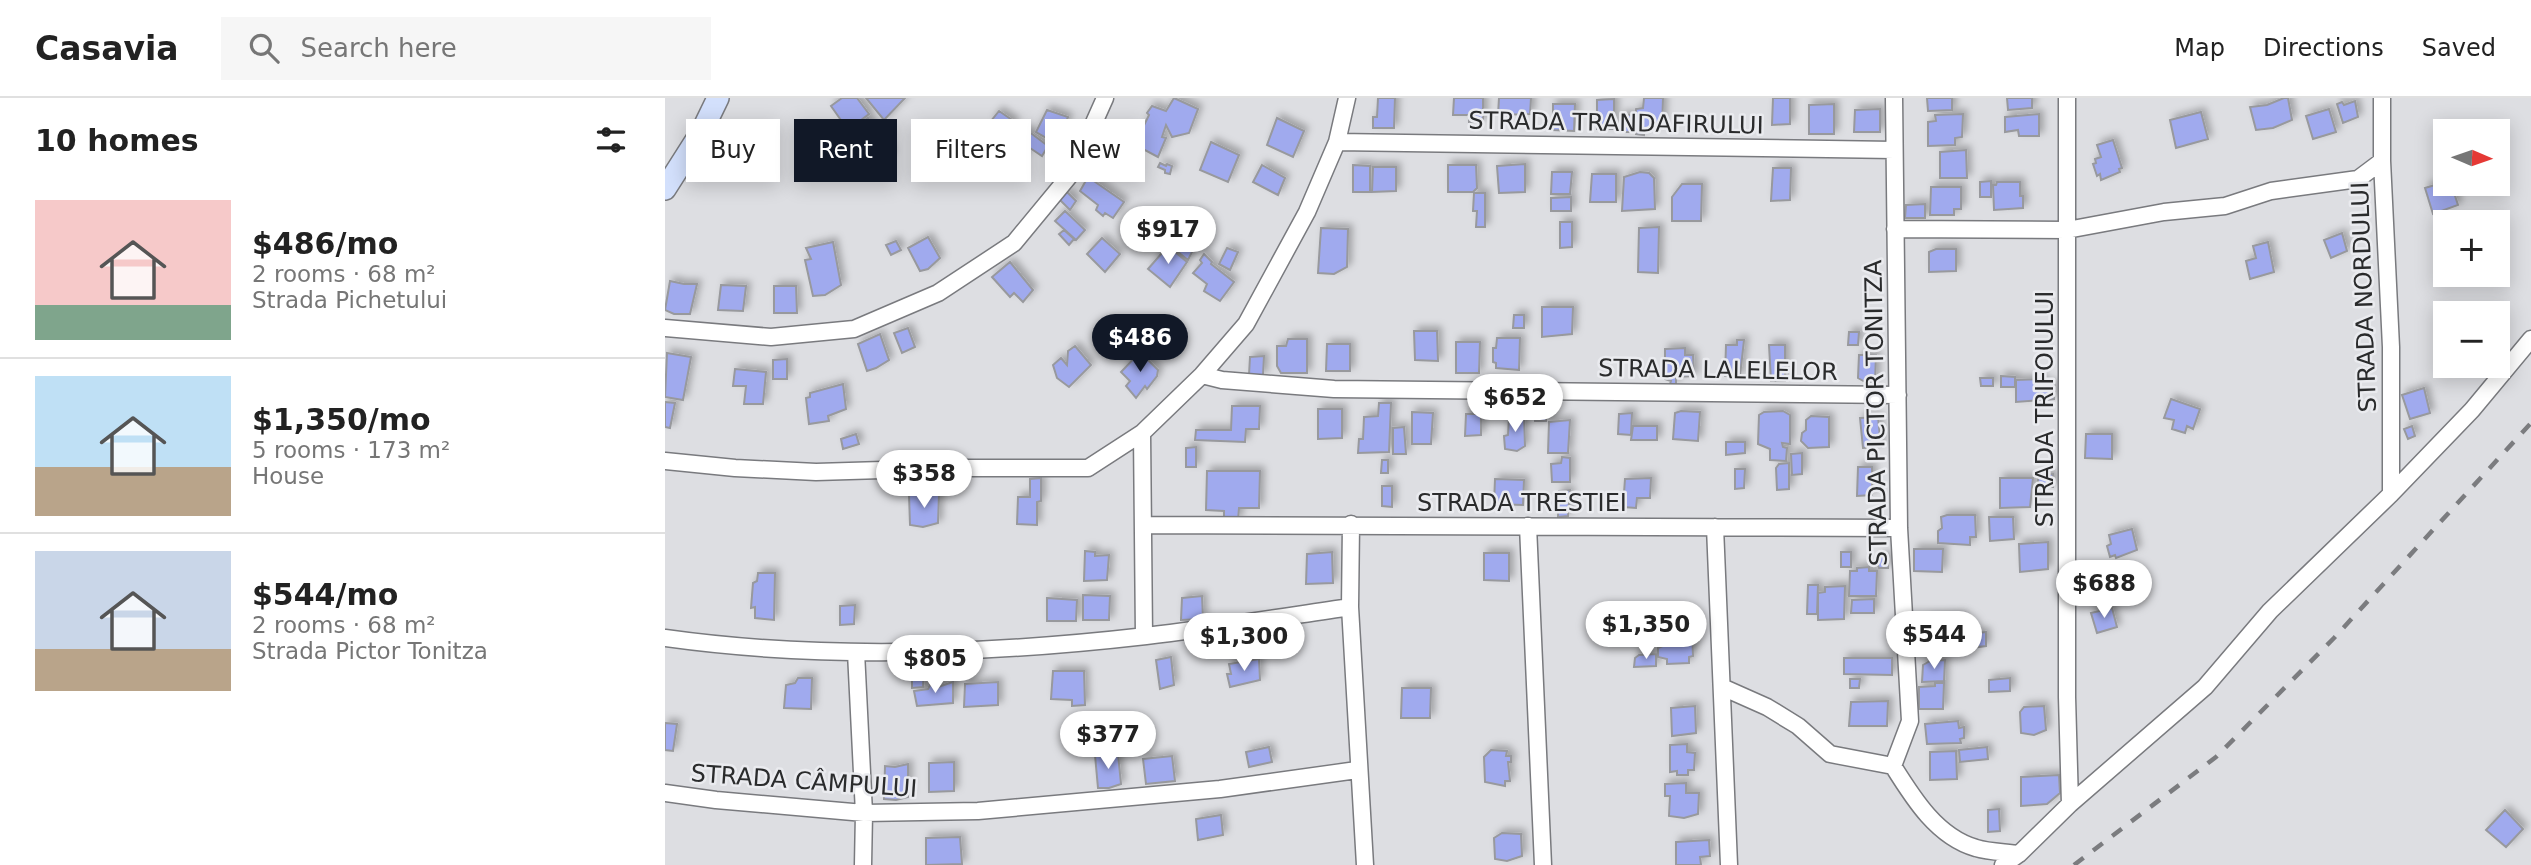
<!DOCTYPE html>
<html lang="en">
<head>
<meta charset="utf-8">
<style>
	body { margin:0; font-family:"DejaVu Sans",sans-serif; background:#f6f6f6; color:#222; height:100vh; display:flex; flex-direction:column; font-size:26px; white-space:nowrap }
	* { box-sizing:border-box; margin:0 }
	p { font-size:23px; color:#767676 }
	.icon { flex:none; width:38px; height:38px; fill:none; stroke:currentColor; stroke-width:2; stroke-linecap:round; stroke-linejoin:round }
	.map { position:relative; flex:1; overflow:hidden }
	.details { display:flex; flex-direction:column; background:#fff; width:665px }
	.details>* { flex:none }
	.hud { position:absolute; left:21px; top:21px; width:665px; height:63px; display:flex; gap:14px }
	.needle { width:46px; rotate:92deg }
	.fabs { position:absolute; left:1768px; top:21px; display:grid; gap:14px }
	.fabs a { display:grid; place-items:center; width:77px; height:77px; border-radius:0px; background:#fff; box-shadow:0 4px 18px #0003; font-size:35px }
	.price { position:absolute; translate:-50% -60px; padding:0 16px; border-radius:24px; background:#fff; color:#222; font-size:23px; line-height:46px; filter:drop-shadow(0 2px 4px #0008) }
	.price::after { content:''; position:absolute; left:50%; top:42px; width:21px; height:16px; margin-left:-10px; background:inherit; clip-path:polygon(0 0,100% 0,50% 100%) }
	.price.current { background:#111827; color:#fff }
	ul { padding:0; list-style:none }
	li { display:flex; align-items:center; gap:21px; height:175px; padding:0 35px }
	li+li { border-top:2px solid #e0e0e0 }
	li span { display:grid; place-items:center; flex:none; width:196px; height:140px; border-radius:0px; color:#555 }
	li>.icon { margin-inline-start:auto }
	span .icon { width:84px; height:84px; fill:#fffc; stroke-width:1 }
	li b { font-size:30px }
	h2 { display:flex; justify-content:space-between; align-items:center; height:84px; padding:0 35px; font-size:30px }
	.tag { padding:0 24px; border-radius:0px; background:#fff; box-shadow:0 4px 18px #0003; font-size:24px; line-height:63px }
	.tag.current { background:#111827; color:#fff }
	header { display:flex; align-items:center; gap:42px; box-sizing:border-box; height:98px; padding:0 35px; background:#fff; border-bottom:2px solid #e0e0e0 }
	header strong { font-size:33px }
	nav { display:flex; gap:38px; margin-inline-start:auto; font-size:24px }
	.search { width:490px; height:63px; background:#f6f6f6; display:flex; align-items:center; gap:18px; box-sizing:border-box; padding:0 24px; border-radius:0px; color:#767676; font-size:26px }
	main { display:flex; flex:1; min-height:0 }
	.map>svg:first-child { display:block }
</style>
</head>
<body>
<header>
<strong>Casavia</strong>
<div class="search"><svg class="icon" aria-label="search" viewBox="0 0 24 24"><circle cx="10" cy="10" r="6"/><path d="M15 15l6 6"/></svg>Search here</div>
<nav><a>Map</a><a>Directions</a><a>Saved</a></nav>
</header>
<main>
<section class="details">
<h2>10 homes<svg class="icon" aria-label="filters" viewBox="0 0 24 24"><path d="M4 7h16M4 17h16"/><circle cx="9" cy="7" r="2"/><circle cx="15" cy="17" r="2"/></svg></h2>
<ul>
<li><span style="background:linear-gradient(#f6c9c9 75%,#7fa58c 0)"><svg class="icon" aria-label="home" viewBox="0 0 24 24"><path d="M3 11l9-7 9 7M6 9v11h12V9"/></svg></span><div><b>$486/mo</b><p>2 rooms · 68 m²</p><p>Strada Pichetului</p></div></li>
<li><span style="background:linear-gradient(#bfe0f5 65%,#b9a48a 0)"><svg class="icon" aria-label="home" viewBox="0 0 24 24"><path d="M3 11l9-7 9 7M6 9v11h12V9"/></svg></span><div><b>$1,350/mo</b><p>5 rooms · 173 m²</p><p>House</p></div></li>
<li><span style="background:linear-gradient(#c9d6e8 70%,#b9a48a 0)"><svg class="icon" aria-label="home" viewBox="0 0 24 24"><path d="M3 11l9-7 9 7M6 9v11h12V9"/></svg></span><div><b>$544/mo</b><p>2 rooms · 68 m²</p><p>Strada Pictor Tonitza</p></div></li>
</ul>
</section>
<div class="map">
<svg width="1866" height="767" viewBox="0 0 1866 767">
	<defs>
		<filter id="shadow"><feDropShadow dx="4" dy="-4" stdDeviation="3.5" flood-color="#0004"/></filter>
	</defs>
	<rect width="100%" height="100%" fill="#dddee2"/>
	<path fill="#a0aaee" stroke="#98999d" stroke-width="2" filter="url(#shadow)" d="M177 0H192L204 16 183 32 166 8Z
		M201 0H240L219 22Z
		M509 0 533 11 524 35 507 39 501 27 497 39 501 40 493 59 474 49V45L471 44 484 17 482 15 487 8 501 13Z
		M713 0H730L729 30H708V19H712Z
		M789 0H818V24H804V17H788Z
		M834 0H866L865 16 833 17Z
		M979 0H998L997 31H979V37L971 36V11L978 10Z
		M1108 0H1125V26L1107 27Z
		M1262 0H1287V12L1263 13Z
		M1342 0H1367V10L1343 12Z
		M1619 0H1623L1627 22 1608 30 1591 32 1585 9 1602 7Z
		M949 1V31H932V2Z
		M1690 3 1693 19 1678 25 1672 6 1677 4 1679 7Z
		M888 6H910L909 33 888 32Z
		M1169 6V36H1144V7Z
		M1215 11V34H1189L1190 12Z
		M1664 11 1671 34 1648 41 1641 18Z
		M382 12 403 19 392 46 371 34Z
		M334 13 350 24 344 34 326 23Z
		M1536 14 1543 41 1511 50 1505 22Z
		M1298 16 1297 39 1290 40V47L1263 48V24L1271 23 1270 17Z
		M1374 16V38H1354L1353 32 1340 34V19Z
		M956 17H967L966 34H955Z
		M203 20 213 35 198 45 188 31Z
		M612 20 639 33 628 59 602 47Z
		M359 30 383 48 377 58 365 50 347 71 334 60Z
		M173 36 177 44 169 52 164 42Z
		M213 36 226 56 213 67 198 46Z
		M1448 42 1457 70 1454 71 1455 74 1436 82 1435 76 1432 78 1428 66 1431 65 1430 61 1436 59 1432 47Z
		M546 44 574 57 563 84 535 72Z
		M1301 52 1302 80H1275V54Z
		M495 65 501 68 502 66 507 68 505 76 500 75V72L493 69Z
		M860 66V94L834 95 832 68Z
		M597 67 620 80 613 97 588 84Z
		M688 67 705 68V94H688Z
		M783 67H811L812 90 808 94H783Z
		M708 69H731V93L707 94Z
		M1108 70H1126L1125 102 1106 103Z
		M887 74H907L905 96H886Z
		M975 74 984 75 989 80 990 111 957 113 959 79Z
		M927 76H951V104H925Z
		M423 79 459 104 448 120 440 115 438 118 431 112 433 107 415 93Z
		M1326 83V99H1315V84Z
		M1332 84H1355V98H1358V110L1329 112 1328 87H1331Z
		M1780 84 1786 86 1793 107 1768 116 1760 90Z
		M1017 86H1037L1036 123H1007V99Z
		M1266 89H1296V111H1289V117H1265Z
		M402 94 411 103 405 112 394 101Z
		M809 95H820V129H811L812 113H808Z
		M906 99V113H886V100Z
		M1260 106V120H1240L1241 107Z
		M400 113 420 132 411 142 390 123Z
		M895 124H907V149L895 150Z
		M994 129 993 175 973 174 974 130Z
		M656 130 683 131 682 169 669 176 653 175Z
		M399 132 409 141 404 147 394 136Z
		M1677 135 1682 153 1666 160 1659 142Z
		M263 139 275 160 263 171 255 173 243 150Z
		M437 140 455 156 440 174 422 156Z
		M514 141 528 152 523 162 508 150Z
		M231 143 236 152 226 157 221 147Z
		M168 144 176 187 160 197 148 198 140 162 146 161 141 150Z
		M1603 144 1609 174 1585 181 1581 163 1591 160 1588 148Z
		M503 148 522 164 505 189 483 171Z
		M562 150 573 154 565 172 554 166Z
		M1271 151H1291V173L1264 174V154Z
		M539 156 547 164 546 166 569 184 555 203 539 193 542 186 528 175 537 165 535 162Z
		M345 164 368 192 358 204 349 195 345 199 327 179Z
		M5 183 19 186H32L25 216H9L0 212Z
		M56 187 81 188 78 213 53 212Z
		M109 188H131L132 215H109Z
		M877 209H908L907 236 877 239Z
		M849 217H859V230H848Z
		M243 230 250 249 237 255 229 235Z
		M749 233H772L773 263 750 262Z
		M1184 234H1194L1193 247H1183Z
		M215 236 224 262 211 270 202 273 193 246Z
		M832 240H855L854 272 831 270V265L828 264V250H831Z
		M623 241H642V275H616L612 268V248H621Z
		M1072 242H1079L1075 278H1060L1061 247H1072Z
		M791 244H815L814 275H791Z
		M662 246H685V273H661Z
		M1104 247H1120V283H1106Z
		M410 248 426 267 404 289 392 280 388 267 396 260 402 267 403 253Z
		M1020 250V257H1028L1029 278 1011 279V286H1005L1006 283 1000 281V251Z
		M475 254 493 272 492 278 482 291 480 288 471 300 461 288 465 283 456 274Z
		M2 255 26 259 18 302 0 299Z
		M1194 257H1211L1210 283 1202 285 1193 280Z
		M599 258 598 277H584L585 259Z
		M122 261V281H108V262Z
		M70 271 101 274 98 306H79L81 288H68Z
		M1336 278 1350 279V289H1336Z
		M1315 280H1328V288H1316Z
		M1378 281 1379 287 1389 286V301L1351 304V282Z
		M178 286 181 311 163 318 164 323 144 326 141 300 145 299V295Z
		M1759 290 1765 315 1745 321 1737 297Z
		M1506 301 1535 311 1528 331 1522 328 1520 335 1507 331 1509 322 1499 320Z
		M0 304 10 305 5 330 0 329Z
		M714 305H726L724 354 693 355 694 341H698L699 319 713 318Z
		M567 308H595L594 331H581L580 344 530 342 531 332H566Z
		M870 308H882L881 323H870Z
		M653 311H677V340L653 341Z
		M1016 313 1035 314 1033 343 1008 341 1010 315Z
		M1118 313 1125 317V346L1117 345 1118 349 1122 350 1121 363 1105 362V351L1093 346 1094 317 1099 314Z
		M747 314 768 315 766 346H747Z
		M967 315 966 337 953 336 954 316Z
		M801 316H816V337L800 338Z
		M844 318H859L860 348 852 353 840 351 839 338 843 337Z
		M1146 318 1164 319V349L1143 350 1136 343 1137 335 1141 332V322Z
		M1213 319 1216 349 1198 350 1195 320Z
		M905 322 903 355H883L884 324Z
		M968 328H992V342H966Z
		M1747 328 1750 338 1743 341 1739 331Z
		M739 329 741 356H728V330Z
		M191 336 194 346 178 351 176 341Z
		M1421 336H1447V361L1420 360Z
		M1061 344H1080V355L1061 357Z
		M531 349V369H521V350Z
		M1137 355V376L1127 377 1126 356Z
		M897 359 905 360V384H887L886 366 896 365Z
		M717 362H723V375H716Z
		M1124 365V391L1112 392 1111 370 1114 366Z
		M1193 369H1207V397L1192 398Z
		M1070 371H1080L1079 390 1070 391Z
		M542 373H595L594 410H574L573 422H559V413L541 412Z
		M1388 376V389H1373V377Z
		M376 380V403L372 404V427L352 426 353 399H365V381Z
		M986 380 985 400H972L971 410 958 409 960 381Z
		M1335 380H1368L1365 409 1335 410Z
		M830 381 859 382 858 407 829 406Z
		M717 388H727V409L717 408Z
		M905 392 903 418 893 419 894 393Z
		M244 396H274L273 425 258 429 245 427Z
		M1282 417H1310L1311 439H1305V447L1273 445V433L1277 430 1276 419Z
		M1324 419H1348L1349 441 1325 443Z
		M1467 431 1472 452 1451 460 1450 457 1445 459 1442 448 1446 446 1444 437Z
		M1383 444V471L1355 474 1354 446Z
		M1249 451H1278L1277 474 1249 473Z
		M420 453 430 454V458L444 457 442 482 419 483Z
		M667 454 668 485 641 486 642 456Z
		M1176 454H1186V469H1176Z
		M819 455H844V483L819 482Z
		M1216 458H1223V470H1214L1212 465Z
		M1204 469V473H1212L1211 498H1184L1185 473H1192V470Z
		M93 475H110L109 522 90 520V509L86 510 88 485 92 483Z
		M1143 487H1153L1152 516H1142Z
		M1180 488 1179 521 1153 522V495L1160 494V489Z
		M418 497 445 498 444 522H418Z
		M537 498 538 521 516 522 517 500Z
		M382 500 412 502 411 523H382Z
		M1209 501V515H1186L1187 502Z
		M190 507 189 526 175 527V508Z
		M1447 510 1452 529 1432 535 1426 515Z
		M1298 518V540H1290V548H1261V521Z
		M1027 532 1028 558 1024 559V565L1002 566V561L993 559V550L1000 547 999 536 1005 533Z
		M1321 534V548L1313 549V535Z
		M991 556V568L969 569 970 560 974 557Z
		M506 559 509 587 495 591 491 562Z
		M1179 560H1227V577L1179 576Z
		M594 561 595 582 565 589 562 576H566L564 566Z
		M1280 562 1279 583 1257 584 1258 567 1265 563Z
		M247 568H259L258 589 247 590Z
		M388 573H419L420 607 407 608V602L386 601Z
		M133 580H147L146 611 119 610 121 587 130 585Z
		M1345 580V593L1324 594V582Z
		M1185 581H1195L1194 590H1185Z
		M288 584V605L252 608 249 593 263 591 265 587 270 586V590Z
		M333 584V607L299 609 300 586Z
		M1270 585H1279L1278 611H1254V589L1270 588Z
		M737 590H766L765 620H736Z
		M1223 603 1222 628H1184L1186 604Z
		M1030 608 1031 635 1007 638 1006 610Z
		M1379 608 1381 632 1369 637 1356 635 1355 614 1359 609Z
		M1293 623 1294 630 1299 629V640L1295 641 1296 645 1262 646 1260 626Z
		M0 625 12 626 8 653 0 652Z
		M1022 646V654L1030 655 1029 672H1023V677H1012V673L1005 674V647Z
		M604 649 607 664 584 669 581 654Z
		M1322 649 1323 661 1295 664 1294 652Z
		M826 652 842 653 841 658H846V664H843L845 683H840V688L820 684 819 659Z
		M1291 653 1292 681 1265 682V654Z
		M453 656 456 686 444 690H433L430 657Z
		M507 658 510 683 481 686 478 661Z
		M289 664V693L264 694V665Z
		M243 666V699L231 702 219 701 220 668 230 669Z
		M1394 677 1395 695 1382 706 1356 708V679Z
		M1021 685V695H1034L1033 716 1019 720 1004 718 1005 698H1000V686Z
		M1334 711 1335 733 1323 734V712Z
		M1840 712 1858 731 1841 749 1821 732Z
		M556 717 558 737 533 742 531 721Z
		M837 735 856 736 857 758 842 763 830 761 829 740Z
		M295 739 297 766 261 767V740Z
		M1044 742 1045 758 1035 759 1036 767H1011V744Z"/>
	<g fill="none" stroke-linecap="round" stroke-linejoin="round">
		<g stroke="#797a7e" stroke-width="19">
			<path id="minor" d="M1402 0V599L1405 706
				M1717 0V63L1726 249V396
				M672 44 1229 52
				M1230 131 1402 132 1499 114 1560 108 1606 93 1693 81 1717 63
				M0 230 106 239 189 231 273 195 349 145 406 76 440 0
				M537 277 557 282 669 291 1233 297
				M477 335 479 538
				M0 363 70 370 151 374 284 370H423L477 335 537 277 581 226 642 114 672 44 682 0
				M686 426 685 509 700 767
				M478 427 1234 430
				M863 428 878 767
				M1050 429 1064 767
				M0 540C156 562 324 556 481 538 549 530 617 519 685 509
				M191 554 199 715 198 767
				M1057 589 1102 609 1133 628 1165 656 1228 668C1248 700 1272 739 1311 750 1324 754 1341 754 1354 756
				M1228 668 1245 623 1234 430 1229 0
				M0 695 51 702 199 715 313 713 555 691 692 672
				M1338 767 1354 756 1405 706 1540 589 1605 513 1726 396 1807 312 1866 241"/>
		</g>
		<g stroke="#797a7e" stroke-width="24">
			<path id="secondary" d="M0 91 37 33 53 0"/>
		</g>
		<use href="#minor" stroke="#fff" stroke-width="16"/>
		<use href="#secondary" stroke="#d3e0fc" stroke-width="21"/>
		<path stroke="#7b7c7f" stroke-width="4.5" stroke-dasharray="12 12" stroke-linecap="butt" d="M1409 767 1551 659 1669 540 1866 325"/>
	</g>
	<g text-anchor="middle" stroke-width="5" stroke-linejoin="round" paint-order="stroke">
		<g font-size="24" fill="#2a2b2c" stroke="#eaebef">
			<text transform="translate(951 25) rotate(1)" y="8">STRADA TRANDAFIRULUI</text>
			<text transform="translate(1699 199) rotate(-92)" y="8">STRADA NORDULUI</text>
			<text transform="translate(1053 272) rotate(1)" y="8">STRADA LALELELOR</text>
			<text transform="translate(1380 311) rotate(-90)" y="8">STRADA TRIFOIULUI</text>
			<text transform="translate(1211 315) rotate(-91)" y="8">STRADA PICTOR TONITZA</text>
			<text x="857" y="413">STRADA TRESTIEI</text>
			<text transform="translate(139 683) rotate(4)" y="8">STRADA CÂMPULUI</text>
		</g>
	</g>
</svg>
<div class="fabs">
<a><svg class="needle" viewBox="-14 -14 28 28"><path d="M0-13l5 13h-10z" fill="#e53935"/><path d="M0 13l5-13h-10z" fill="#767676"/></svg></a>
<a>+</a>
<a>−</a>
</div>
<b class="price" style="left:503px;top:168px">$917</b>
<b class="price current" style="left:475px;top:276px">$486</b>
<b class="price" style="left:850px;top:336px">$652</b>
<b class="price" style="left:259px;top:412px">$358</b>
<b class="price" style="left:1439px;top:522px">$688</b>
<b class="price" style="left:981px;top:563px">$1,350</b>
<b class="price" style="left:1269px;top:573px">$544</b>
<b class="price" style="left:579px;top:575px">$1,300</b>
<b class="price" style="left:270px;top:597px">$805</b>
<b class="price" style="left:443px;top:673px">$377</b>
<div class="hud">
<a class="tag">Buy</a>
<a class="tag current">Rent</a>
<a class="tag">Filters</a>
<a class="tag">New</a>
</div>
</div>
</main>
</body>
</html>
